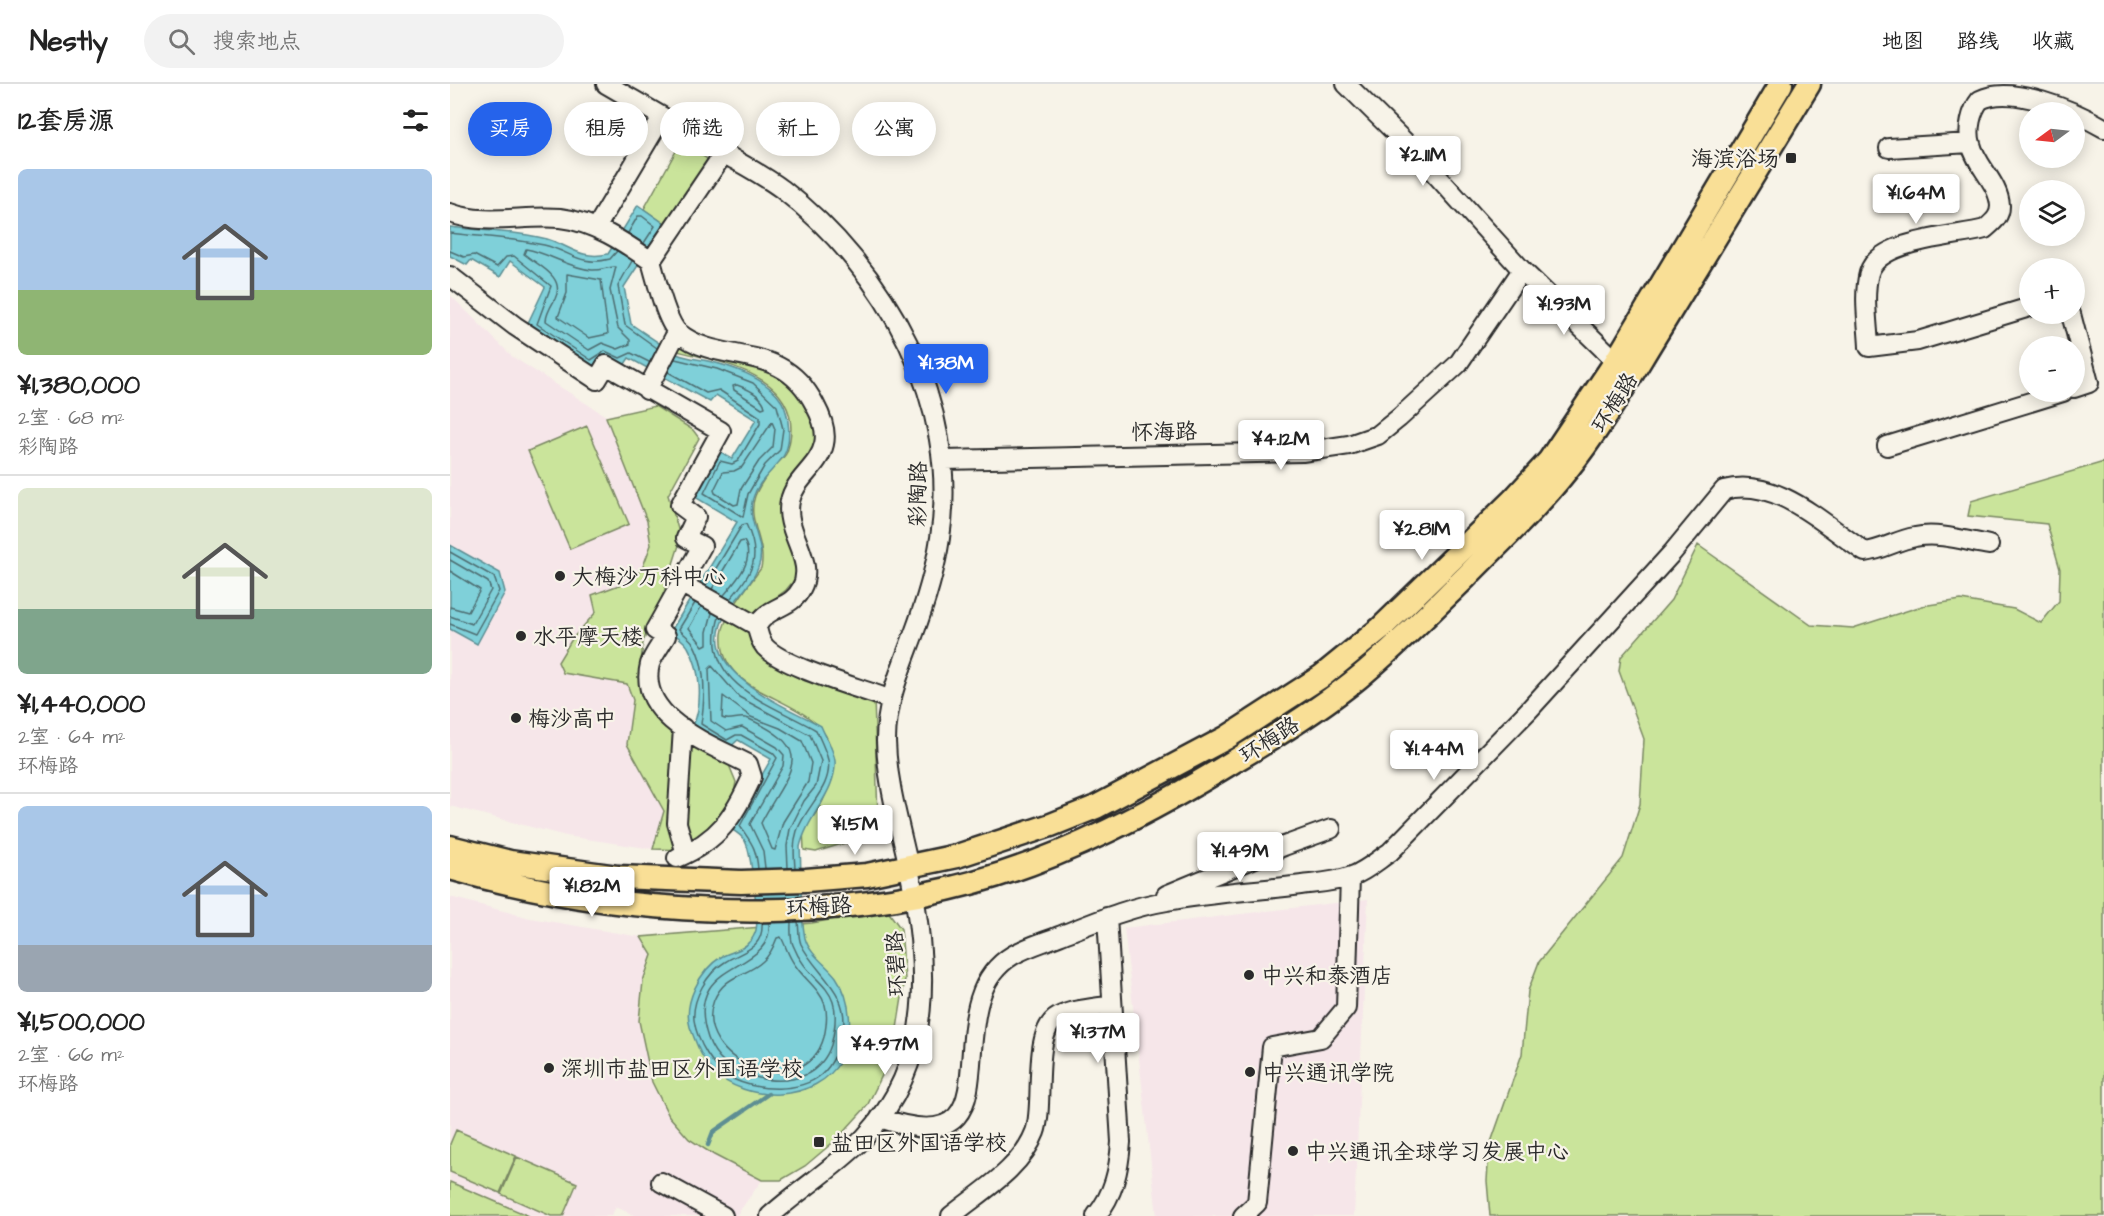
<!DOCTYPE html>
<html lang="zh">
<head>
<meta charset="utf-8">
<style>
	body { margin:0; font-family:"Architects Daughter","LXGW WenKai TC",sans-serif; background:#f2f2f2; color:#222; height:100vh; display:flex; flex-direction:column; font-size:22px; white-space:nowrap }
	* { box-sizing:border-box; margin:0 }
	p { font-size:20px; color:#767676 }
	.icon { flex:none; width:33px; height:33px; fill:none; stroke:currentColor; stroke-width:2; stroke-linecap:round; stroke-linejoin:round }
	.map { position:relative; flex:1; overflow:hidden }
	.drawer { display:flex; flex-direction:column; background:#fff; width:450px }
	.drawer>* { flex:none }
	.hud { position:absolute; left:18px; top:18px; width:570px; height:54px; display:flex; gap:12px }
	.needle { width:39px; rotate:255deg }
	.controls { position:absolute; left:1569px; top:18px; display:grid; gap:12px }
	.controls a { display:grid; place-items:center; width:66px; height:66px; border-radius:50%; background:#fff; box-shadow:0 3px 15px #0003; font-size:30px }
	.price { position:absolute; translate:-50% -51px; padding:0 14px; border-radius:6px; background:#fff; color:#222; font-size:20px; line-height:39px; filter:drop-shadow(0 2px 3px #0008) }
	.price::after { content:''; position:absolute; left:50%; top:36px; width:18px; height:14px; margin-left:-9px; background:inherit; clip-path:polygon(0 0,100% 0,50% 100%) }
	.price.on { background:#2563eb; color:#fff }
	ul { padding:0; list-style:none }
	li { display:grid; align-content:center; gap:12px; height:318px; padding:0 18px }
	li+li { border-top:2px solid #e0e0e0 }
	li span { display:grid; place-items:center; height:186px; border-radius:9px; color:#555 }
	li>.icon { margin-inline-start:auto }
	span .icon { width:108px; height:108px; fill:#fffc; stroke-width:1 }
	li b { font-size:26px }
	h2 { display:flex; justify-content:space-between; align-items:center; height:72px; padding:0 18px; font-size:26px }
	.tag { padding:0 21px; border-radius:27px; background:#fff; box-shadow:0 3px 15px #0003; font-size:21px; line-height:54px }
	.tag.on { background:#2563eb; color:#fff }
	header { display:flex; align-items:center; gap:36px; box-sizing:border-box; height:84px; padding:0 30px; background:#fff; border-bottom:2px solid #e0e0e0 }
	header strong { font-size:28px }
	nav { display:flex; gap:33px; margin-inline-start:auto; font-size:21px }
	.search { width:420px; height:54px; background:#f2f2f2; display:flex; align-items:center; gap:15px; box-sizing:border-box; padding:0 21px; border-radius:33px; color:#767676; font-size:22px }
	main { display:flex; flex:1; min-height:0 }
	.map>svg:first-child { display:block }
</style>
</head>
<body>
<header>
<strong>Nestly</strong>
<div class="search"><svg class="icon" aria-label="search" viewBox="0 0 24 24"><circle cx="10" cy="10" r="6"/><path d="M15 15l6 6"/></svg>搜索地点</div>
<nav><a>地图</a><a>路线</a><a>收藏</a></nav>
</header>
<main>
<section class="drawer">
<h2>12套房源<svg class="icon" aria-label="filters" viewBox="0 0 24 24"><path d="M4 7h16M4 17h16"/><circle cx="9" cy="7" r="2"/><circle cx="15" cy="17" r="2"/></svg></h2>
<ul>
<li><span style="background:linear-gradient(#a9c7e8 65%,#8fb573 0)"><svg class="icon" aria-label="home" viewBox="0 0 24 24"><path d="M3 11l9-7 9 7M6 9v11h12V9"/></svg></span><div><b>¥1,380,000</b><p>2室 · 68 m²</p><p>彩陶路</p></div></li>
<li><span style="background:linear-gradient(#dfe7d0 65%,#7fa58c 0)"><svg class="icon" aria-label="home" viewBox="0 0 24 24"><path d="M3 11l9-7 9 7M6 9v11h12V9"/></svg></span><div><b>¥1,440,000</b><p>2室 · 64 m²</p><p>环梅路</p></div></li>
<li><span style="background:linear-gradient(#a9c7e8 75%,#9aa5b1 0)"><svg class="icon" aria-label="home" viewBox="0 0 24 24"><path d="M3 11l9-7 9 7M6 9v11h12V9"/></svg></span><div><b>¥1,500,000</b><p>2室 · 66 m²</p><p>环梅路</p></div></li>
</ul>
</section>
<div class="map">
<svg width="1654" height="1132" viewBox="0 0 1654 1132">
	<rect width="100%" height="100%" fill="#f7f3e8"/>
	<filter id="ink" filterUnits="userSpaceOnUse"><feTurbulence type="fractalNoise" baseFrequency=".0167" numOctaves="2"/><feDisplacementMap in="SourceGraphic" scale="12" xChannelSelector="R" yChannelSelector="G"/><feConvolveMatrix kernelMatrix="1 2 1 2 8 2 1 2 1" color-interpolation-filters="sRGB"/></filter>
	<g filter="url(#ink)">
		<path fill="#f6e6e9" d="M0 211 63 273 156 332 205 322 243 346 249 354 218 411 231 455 214 508 193 558 190 590 194 610 224 646 279 681 283 688 284 709 238 766 203 765 116 752 0 722Z
			M0 813 80 834 191 853 202 871 193 897 264 1071 312 1096 286 1132H186L166 1123 161 1132H0Z
			M918 815 904 1132H707L674 844Z"/>
		<path fill="#cae49b" stroke="#7a8863" stroke-width="1.5" d="M231 58 273 85 216 167 204 155 215 140 194 125Z
			M230 257 336 292 363 325 370 360 346 390 348 476 346 494 336 506 319 519 303 557 424 614 428 733 414 753 366 768 354 766 353 744C367 731 375 716 380 697 403 605 266 628 272 550 274 531 300 500 311 484 317 459 296 437 305 412 308 404 316 392 321 385 326 380 334 375 337 368 360 295 278 279 227 267Z
			M205 322 243 346 249 354 218 411 231 455 214 508 193 558 190 590 194 610 224 646 279 681 286 698 284 709 261 745 238 766 203 765 214 727 177 660 183 616 177 600 113 589 108 578 122 555 146 528 142 511 177 498 192 485 201 461 197 437 156 333Z
			M137 342 179 440 120 465 78 367Z
			M1654 378V1132H1040L1037 1097 1039 1064 1072 970 1078 907 1089 878 1173 774 1190 720 1194 655 1169 587 1171 573 1221 516 1248 461 1361 541 1403 544 1472 522 1511 516 1564 525 1591 539 1609 517 1610 485 1597 440 1518 432 1521 417Z
			M437 826 451 845 455 895 443 969 417 1022 387 1055 355 1082 331 1096H312L264 1071 239 1055 219 1032 202 998 189 937 193 897 202 871 191 853 362 839Z
			M6 1046 66 1072 50 1109 0 1088V1060Z
			M67 1073 127 1099 113 1132H101L51 1110Z
			M0 1098 79 1132H0Z"/>
		<path fill="#7fd0d9" stroke="#5d8e93" stroke-width="1.5" d="M188 121 215 140 174 203 181 240C196 250 211 261 227 270 236 274 248 275 258 277 284 283 317 294 332 318 339 330 342 357 334 371 325 386 308 396 303 414 295 439 318 460 308 484 301 502 287 513 277 528 240 587 335 621 371 642 375 652 384 666 385 677 387 707 357 732 350 763 352 792 349 825 355 854 359 870 377 881 386 893 402 916 404 951 391 976 367 1019 296 1020 263 987 251 974 246 959 240 943 233 919 250 886 271 873 280 868 294 866 299 858 302 856 305 850 306 846 309 835 301 767 295 757 292 752 286 748 281 745L321 675 288 656 278 665 243 642C253 619 251 585 238 563 235 557 226 552 221 547L287 438 245 413 268 366 282 375 306 336 266 311 260 318 179 274 173 283 154 272 145 286 77 241 95 203 60 177 50 193 21 176 17 181 0 172V143C32 147 66 147 97 155 121 162 130 176 158 170Z
			M0 461 50 489 55 508 27 560 0 545Z"/>
		<g fill="none" stroke-linecap="round" stroke-linejoin="round">
			<path stroke="#4d6d71" stroke-width="1.5" d="M0 149C31 153 63 154 94 161 120 167 130 183 160 175L167 167
				M178 149 188 132H192L205 142 194 159
				M76 165C99 169 119 184 142 186 150 187 159 182 166 183L160 206 168 244 180 256V260L168 265 152 259 139 266 96 237C96 230 101 222 105 215 116 193 89 182 74 170Z
				M0 167 14 173 24 171 47 183 56 173 64 172 101 202 87 240 141 276 155 267 170 274 181 269 199 278
				M182 177 168 202 175 241 207 264
				M117 190 151 196 158 250 139 254 108 233 117 209Z
				M218 288 256 309 269 306 310 333V340L288 377 282 380 270 377 254 409 293 433 298 410 315 381 330 366 333 345 327 322 303 299 267 285 225 275
				M287 301C298 305 313 312 315 323L312 324 284 306 283 302Z
				M322 338 325 345 323 363 309 377 291 405 288 420 284 421 265 409 264 406 273 388 284 387 292 383Z
				M0 468 44 493 49 507 25 550 0 540
				M0 476 38 498 41 506 22 540 0 532
				M0 487 30 506 18 528 0 523
				M256 501 292 441 296 440C312 473 303 489 280 515
				M262 505 290 458 294 457C306 476 286 497 274 511
				M245 519 229 545C233 550 240 554 243 559 257 583 255 615 251 640L277 656 286 651H291L323 669 327 674 290 742C301 759 306 762 308 785
				M251 523 239 544 253 562 257 560V548L262 529
				M269 533C249 601 320 619 366 646 370 655 376 667 378 676 383 703 355 723 347 747 343 759 344 771 345 784
				M273 612 301 633 330 644 352 657 361 679 358 698 333 738 325 766 322 765 311 739C338 687 370 667 299 635 290 631 280 638 272 634Z
				M315 784 313 767 300 740 333 682 334 671 327 663 292 643 276 647 261 637 259 585 262 582 289 613 360 651 371 677 366 702 354 717 340 745 337 762 338 784
				M312 839C314 865 292 867 275 878 257 889 242 915 244 936 247 957 263 986 283 995 308 1007 349 1009 371 991 384 980 389 963 393 947 400 907 366 891 351 860 348 853 349 844 348 837
				M319 839C324 892 231 872 258 954 265 974 281 987 301 992 318 997 337 999 355 991 367 986 377 974 381 961 398 897 360 905 343 861 340 854 341 845 341 838
				M331 853C336 862 338 872 345 881 354 895 370 905 375 921 378 931 376 944 374 953 355 1022 240 977 264 916 275 890 296 893 313 877 320 871 324 862 327 854Z"/>
			<path stroke="#5d8e93" stroke-width="4.5" d="M258 1061 263 1048 318 1010"/>
			<g stroke="#2b2b2b" stroke-width="22">
				<path id="minor" d="M156 0C199 25 243 50 285 76 301 85 317 94 332 105 436 185 511 320 490 454 485 488 475 520 463 552 450 587 436 619 436 657 437 700 450 742 459 784 478 880 486 977 414 1054 386 1083 350 1105 320 1132
					M896 0 970 73 1072 186 1175 286
					M1439 64 1520 59
					M0 129C36 142 72 131 110 134 144 138 174 158 201 177 206 193 216 239 229 249 271 283 332 255 365 321 371 332 377 347 374 360 369 383 345 394 340 417 333 448 367 476 351 505 341 525 319 521 307 542L232 500
					M146 144 212 33
					M201 177 274 69
					M0 192 65 242 147 296 156 281 271 347 230 421 246 433 236 454 252 462 205 546 216 552C211 561 203 571 200 580 186 634 262 661 298 680L302 693C284 733 269 756 227 774
					M1580 223 1468 257 1419 263C1418 240 1413 211 1419 189 1428 155 1506 153 1535 145 1543 138 1550 133 1550 122 1549 99 1526 82 1521 60 1517 46 1521 27 1530 16 1561 0 1623 26 1654 44
					M1621 230 1639 299 1624 304
					M197 306 227 248
					M1437 362 1613 308
					M494 376 852 368 899 361 928 351 949 334 1008 280 1072 186
					M307 542C308 550 310 557 315 563 335 584 411 604 441 616
					M233 644 227 739 236 770
					M716 811 834 762 881 745
					M430 1034C578 1085 478 921 563 871 577 863 594 858 609 852 645 838 679 823 717 817 759 809 802 807 843 802 863 799 883 799 902 792 916 787 928 776 940 768L1078 627 1222 469 1274 406C1327 392 1374 441 1415 468 1433 466 1447 456 1465 453 1488 448 1516 457 1539 461
					M211 1098 273 1132
					M501 1132C530 1108 571 1085 585 1048 595 1022 581 947 608 933 623 925 646 924 662 921
					M646 1132C664 1110 669 1086 671 1058L657 833
					M793 1132 807 1119 822 963 871 954 896 924 900 793"/>
			</g>
			<g stroke="#2b2b2b" stroke-width="27">
				<path id="major" d="M0 763 60 778 168 793 291 798 356 796 417 791 507 772 601 741 646 723 776 654 872 592 931 544 1063 416 1099 377 1166 277 1331 0
					M0 784C161 831 358 843 521 799 616 773 703 727 786 676 828 651 870 625 908 594 946 563 980 528 1015 494 1049 459 1085 426 1116 387 1154 340 1183 287 1215 236 1263 157 1311 79 1359 0"/>
			</g>
			<use href="#minor" stroke="#f7f3e8" stroke-width="18"/>
			<use href="#major" stroke="#f9df96" stroke-width="22"/>
		</g>
	</g>
	<g fill="#2b2b2b" stroke="#f7f3e8" stroke-width="2">
		<rect x="1335" y="68" width="12" height="12" rx="3"/>
		<circle cx="110" cy="492" r="6"/>
		<circle cx="71" cy="552" r="6"/>
		<circle cx="66" cy="634" r="6"/>
		<circle cx="799" cy="891" r="6"/>
		<circle cx="99" cy="984" r="6"/>
		<circle cx="800" cy="988" r="6"/>
		<rect x="363" y="1052" width="12" height="12" rx="3"/>
		<circle cx="843" cy="1067" r="6"/>
	</g>
	<g text-anchor="middle" stroke-width="4.5" stroke-linejoin="round" paint-order="stroke">
		<g font-size="22" fill="#2b2b2b" stroke="#f7f3e8" text-anchor="start">
			<text x="1329" y="82" text-anchor="end">海滨浴场</text>
			<text x="122" y="500">大梅沙万科中心</text>
			<text x="83" y="560">水平摩天楼</text>
			<text x="78" y="642">梅沙高中</text>
			<text x="811" y="899">中兴和泰酒店</text>
			<text x="111" y="992">深圳市盐田区外国语学校</text>
			<text x="812" y="996">中兴通讯学院</text>
			<text x="381" y="1066">盐田区外国语学校</text>
			<text x="855" y="1075">中兴通讯全球学习发展中心</text>
		</g>
		<g font-size="22" fill="#2b2b2b" stroke="#f7f3e8">
			<text transform="translate(1164 318) rotate(-58)" y="8">环梅路</text>
			<text transform="translate(714 347) rotate(-1)" y="8">怀海路</text>
			<text transform="translate(467 410) rotate(-89)" y="8">彩陶路</text>
			<text transform="translate(819 655) rotate(-33)" y="8">环梅路</text>
			<text transform="translate(369 822) rotate(-4)" y="8">环梅路</text>
			<text transform="translate(445 880) rotate(-93)" y="8">环碧路</text>
		</g>
	</g>
</svg>
<div class="controls">
<a><svg class="needle" viewBox="-14 -14 28 28"><path d="M0-13l5 13h-10z" fill="#e53935"/><path d="M0 13l5-13h-10z" fill="#767676"/></svg></a>
<a><svg class="icon" aria-label="layers" viewBox="0 0 24 24"><path d="M12 4l9 5-9 5-9-5zM3 14l9 5 9-5"/></svg></a>
<a>+</a>
<a>−</a>
</div>
<b class="price" style="left:973px;top:103px">¥2.11M</b>
<b class="price" style="left:1466px;top:141px">¥1.64M</b>
<b class="price" style="left:1114px;top:252px">¥1.93M</b>
<b class="price on" style="left:496px;top:311px">¥1.38M</b>
<b class="price" style="left:831px;top:387px">¥4.12M</b>
<b class="price" style="left:972px;top:477px">¥2.81M</b>
<b class="price" style="left:984px;top:697px">¥1.44M</b>
<b class="price" style="left:405px;top:772px">¥1.5M</b>
<b class="price" style="left:790px;top:799px">¥1.49M</b>
<b class="price" style="left:142px;top:834px">¥1.82M</b>
<b class="price" style="left:648px;top:980px">¥1.37M</b>
<b class="price" style="left:435px;top:992px">¥4.97M</b>
<div class="hud">
<a class="tag on">买房</a>
<a class="tag">租房</a>
<a class="tag">筛选</a>
<a class="tag">新上</a>
<a class="tag">公寓</a>
</div>
</div>
</main>
</body>
</html>
